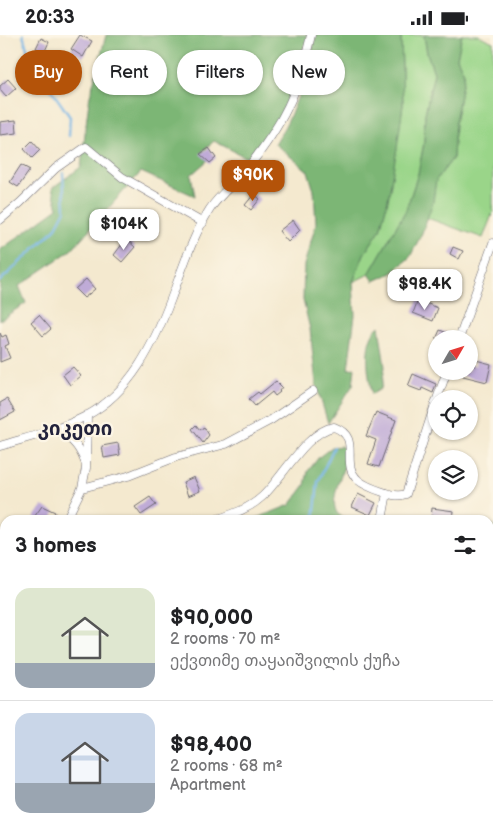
<!DOCTYPE html>
<html lang="en">
<head>
<meta charset="utf-8">
<style>
	body { margin:0; font-family:"Balsamiq Sans","Noto Sans Georgian",sans-serif; background:#f2f2f2; color:#202124; height:100vh; display:flex; flex-direction:column; font-size:19px; white-space:nowrap }
	* { box-sizing:border-box; margin:0 }
	p { font-size:16px; color:#757577 }
	.icon { flex:none; width:28px; height:28px; fill:none; stroke:currentColor; stroke-width:2; stroke-linecap:round; stroke-linejoin:round }
	.map { position:relative; flex:1; overflow:hidden }
	.sheet { position:absolute; left:0px; top:480px; width:494px; height:320px; display:flex; flex-direction:column; background:#fff; border-radius:15px 15px 0 0; box-shadow:0 1px 4px #0004 }
	.sheet>* { flex:none }
	.banner { position:absolute; left:15px; top:15px; width:464px; height:45px; display:flex; gap:10px }
	.needle { width:32px; rotate:51deg }
	.controls { position:absolute; left:428px; top:295px; display:grid; gap:10px }
	.controls a { display:grid; place-items:center; width:50px; height:50px; border-radius:50%; background:#fff; box-shadow:0 1px 4px #0004; font-size:25px }
	.price { position:absolute; translate:-50% -42px; padding:0 11px; border-radius:10px; background:#fff; color:#222; font-size:16px; line-height:32px; filter:drop-shadow(0 1px 2px #0008) }
	.price::after { content:''; position:absolute; left:50%; top:30px; width:15px; height:11px; margin-left:-8px; background:inherit; clip-path:polygon(0 0,100% 0,50% 100%) }
	.price.active { background:#b45309; color:#fff }
	ul { padding:0; list-style:none }
	li { display:flex; align-items:center; gap:15px; height:125px; padding:0 15px }
	li+li { border-top:1px solid #e0e0e0 }
	li span { display:grid; place-items:center; flex:none; width:140px; height:100px; border-radius:15px; color:#555 }
	li>.icon { margin-inline-start:auto }
	span .icon { width:60px; height:60px; fill:#fffc; stroke-width:1 }
	li b { font-size:21px }
	h2 { display:flex; justify-content:space-between; align-items:center; height:60px; padding:0 15px; font-size:21px }
	.chip { padding:0 18px; border-radius:22px; background:#fff; box-shadow:0 1px 4px #0004; font-size:18px; line-height:45px }
	.chip.active { background:#b45309; color:#fff }
	.status { display:flex; justify-content:space-between; align-items:center; height:35px; padding:0 25px; background:#fff; direction:ltr }
	.status svg { height:14px; fill:currentColor }
	.map>svg:first-child { display:block }
</style>
</head>
<body>
<div class="status"><b>20:33</b><svg viewBox="0 0 49 12"><path d="M0 12V9h3v3zM5 12V6h3v6zM10 12V3h3v9zM15 12V0h3v12zM26 1h20v11H26zM47 4h2v5h-2z"/></svg></div>
<div class="map">
<svg width="493" height="800" viewBox="0 0 493 800">
	<rect width="100%" height="100%" fill="#fcf5e5"/>
	<filter id="ink" filterUnits="userSpaceOnUse"><feTurbulence type="fractalNoise" baseFrequency=".02" numOctaves="2"/><feDisplacementMap in="SourceGraphic" scale="10" xChannelSelector="R" yChannelSelector="G"/><feConvolveMatrix kernelMatrix="1 2 1 2 8 2 1 2 1" color-interpolation-filters="sRGB"/></filter>
	<filter id="wash" filterUnits="userSpaceOnUse"><feTurbulence type="fractalNoise" baseFrequency=".0096" numOctaves="4" result="noise"/><feDisplacementMap in="SourceGraphic" scale="20" xChannelSelector="R" yChannelSelector="G"/><feGaussianBlur stdDeviation="1.12" result="paint"/><feColorMatrix in="noise" values="0 0 0 0 0 0 0 0 0 0 0 0 0 0 0 0 0 1.4 0 .05"/><feComposite in="paint" operator="in"/></filter>
	<g filter="url(#wash)">
		<rect width="100%" height="100%" fill="#f4e9cf"/>
		<path fill="#9ad589" stroke="#5e7c62" d="M401 0H424L427 18 434 38 425 79 424 108 418 139 406 175 369 239 353 247 364 219 380 195 388 165 403 70Z
			M462 0H478L493 7V177L483 203 427 183 436 145 453 123 455 88 464 38 457 23Z
			M0 555 5 563V627L3 631 5 633V689L0 686Z
			M5 787V795H34L43 800H0Z
			M273 795H416L414 800H285Z"/>
		<path fill="#7bb675" stroke="#4e6c58" d="M106 0H308L298 38 276 91 247 123 214 106 201 118 208 125 191 140 195 161 141 137 71 215 19 251 26 268 0 285V215L58 173 52 153 81 132 89 65Z
			M316 0H401L403 70 397 113 388 165 380 195 364 219 353 247 355 280 348 334 355 333 353 350 328 388 316 349 310 294 303 265 304 230 316 189 314 156 308 136 275 109C296 75 307 38 316 0Z
			M424 0H462L457 23 464 38 455 88 453 123 436 145 433 167 422 198 410 222 392 238 374 246 369 239 406 175 418 139 424 108 425 79 434 38 427 18Z
			M379 291 385 332 381 354 372 359C368 339 362 305 379 291Z
			M341 411 348 419C345 433 326 469 339 480 342 482 347 483 350 485H252L290 470 305 450 308 436 319 422 332 412Z
			M489 490H493V531L489 530Z
			M493 580V800H429L431 795H489V583Z
			M120 795H189L187 800H118Z"/>
		<g fill="none" stroke-linecap="round" stroke-linejoin="round">
			<path stroke="#70b2e5" stroke-width="2.5" d="M23 0 30 24 70 82 69 101
				M0 246 55 194 65 175 63 138
				M314 485 318 447 334 412
				M144 800 145 795
				M489 800 493 792"/>
		</g>
		<g id="blocks">
			<path fill="#bfabd7" d="M80 0 92 6 83 22 71 14Z
				M41 3 49 7 44 18 36 13Z
				M8 44 16 53 6 62 0 55V51Z
				M16 85 17 98 0 100V87Z
				M32 106 40 115 32 123 24 114Z
				M209 113 216 123 210 128 200 119Z
				M273 128 280 135 271 145 264 139Z
				M21 130 30 135 18 152 10 147Z
				M254 159 260 164 251 175 245 170Z
				M293 185 300 195 288 207 279 196Z
				M126 204 135 212 122 227 114 220Z
				M453 212 463 216 459 224 450 219Z
				M86 244 95 254 84 263 75 254Z
				M418 265 438 273 433 286 413 278Z
				M39 280 51 294 43 301 31 287Z
				M440 295 454 301V304H436Z
				M0 298 2 302 6 300 9 309 5 311 10 323 0 327Z
				M476 325 491 329 487 347 463 341 464 336H469V330L475 331Z
				M73 332 81 341 70 350 63 340Z
				M413 339 436 349 433 358 422 353 421 356 408 351Z
				M276 346 282 352 279 356 280 357 275 361 272 357 255 371 249 364 258 357 260 359Z
				M7 364 15 377 0 385V368Z
				M376 377 396 385 379 432 368 429 376 405 366 401Z
				M196 390 200 395 204 392 209 400 203 408 192 394Z
				M118 408 120 420 104 423 102 411Z
				M194 442 200 456 188 461 183 447Z
				M358 459 376 468 370 480 352 472Z
				M150 462 156 470 141 480 135 472Z
				M42 471 55 477 52 485H32Z
				M432 473 454 476 453 485H431Z"/>
		</g>
	</g>
	<g filter="url(#ink)">
		<use href="#blocks" fill-opacity="0" stroke="#6c686f" stroke-width="1"/>
		<g fill="none" stroke-linecap="round" stroke-linejoin="round">
			<g stroke="#6c686f" stroke-width="9">
				<path id="minor" d="M0 185 20 168 56 133 86 112 122 142 203 188
					M459 304 493 208
					M437 364 447 336
					M52 395C69 400 79 410 85 427
					M0 411C29 402 59 395 86 381 131 357 154 309 171 264 183 233 192 202 210 174 220 159 235 148 246 135 284 88 298 58 311 0
					M82 453 128 441 176 422 226 409 271 385 313 356
					M66 485 82 453 86 433 87 380
					M215 485C233 479 249 474 263 461 283 442 307 396 334 392 363 403 339 428 358 445 365 451 374 454 383 457 391 460 398 462 406 459L436 366
					M382 485 387 458
					M0 547 5 552
					M0 623 5 626
					M0 694 5 697
					M0 766 5 769
					M55 795 71 800
					M111 800 112 795
					M259 800 261 795"/>
			</g>
			<use href="#minor" stroke="#fff" stroke-width="8"/>
		</g>
	</g>
	<g text-anchor="middle" stroke-width="4.5" stroke-linejoin="round" paint-order="stroke">
		<g font-size="19" font-weight="bold" fill="#22223b" stroke="#fcf5e5">
			<text x="75" y="400">კიკეთი</text>
		</g>
	</g>
</svg>
<div class="controls">
<a><svg class="needle" viewBox="-14 -14 28 28"><path d="M0-13l5 13h-10z" fill="#e53935"/><path d="M0 13l5-13h-10z" fill="#757577"/></svg></a>
<a><svg class="icon" aria-label="locate" viewBox="0 0 24 24"><circle cx="12" cy="12" r="6"/><path d="M12 2v4M12 18v4M2 12h4M18 12h4"/></svg></a>
<a><svg class="icon" aria-label="layers" viewBox="0 0 24 24"><path d="M12 4l9 5-9 5-9-5zM3 14l9 5 9-5"/></svg></a>
</div>
<b class="price active" style="left:253px;top:167px">$90K</b>
<b class="price" style="left:124px;top:216px">$104K</b>
<b class="price" style="left:425px;top:276px">$98.4K</b>
<div class="banner">
<a class="chip active">Buy</a>
<a class="chip">Rent</a>
<a class="chip">Filters</a>
<a class="chip">New</a>
</div>
<section class="sheet">
<h2>3 homes<svg class="icon" aria-label="filters" viewBox="0 0 24 24"><path d="M4 7h16M4 17h16"/><circle cx="9" cy="7" r="2"/><circle cx="15" cy="17" r="2"/></svg></h2>
<ul>
<li><span style="background:linear-gradient(#dfe7d0 75%,#9aa5b1 0)"><svg class="icon" aria-label="home" viewBox="0 0 24 24"><path d="M3 11l9-7 9 7M6 9v11h12V9"/></svg></span><div><b>$90,000</b><p>2 rooms · 70 m²</p><p>ექვთიმე თაყაიშვილის ქუჩა</p></div></li>
<li><span style="background:linear-gradient(#c9d6e8 70%,#9aa5b1 0)"><svg class="icon" aria-label="home" viewBox="0 0 24 24"><path d="M3 11l9-7 9 7M6 9v11h12V9"/></svg></span><div><b>$98,400</b><p>2 rooms · 68 m²</p><p>Apartment</p></div></li>
</ul>
</section>
</div>
</body>
</html>
